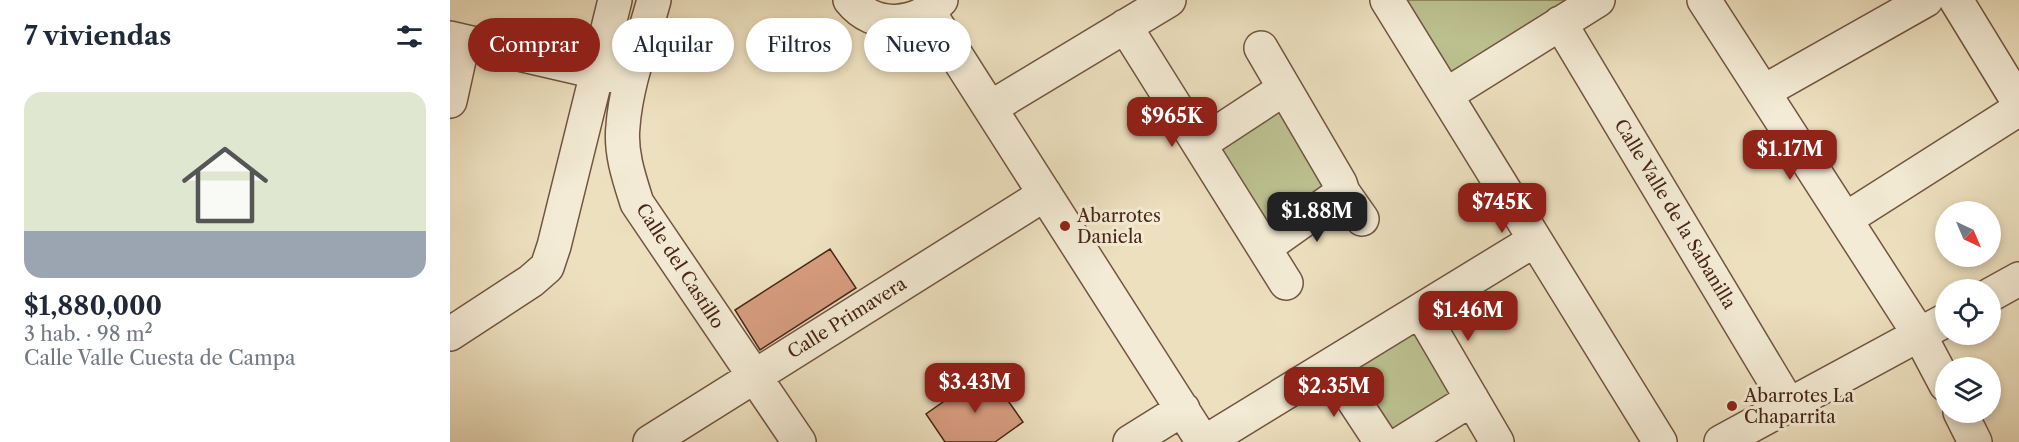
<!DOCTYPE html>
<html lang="es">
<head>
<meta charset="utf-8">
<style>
	body { margin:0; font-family:"Libre Caslon Text",serif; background:#f2f2f3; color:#1f2937; height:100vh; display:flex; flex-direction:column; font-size:22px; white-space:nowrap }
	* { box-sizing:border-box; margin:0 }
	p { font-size:20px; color:#747a83 }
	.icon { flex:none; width:33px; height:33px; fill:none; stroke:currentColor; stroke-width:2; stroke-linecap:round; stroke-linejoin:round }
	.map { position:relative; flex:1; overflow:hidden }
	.side { display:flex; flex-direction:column; background:#fff; width:450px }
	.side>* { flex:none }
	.top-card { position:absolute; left:18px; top:18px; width:570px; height:54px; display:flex; gap:12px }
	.needle { width:39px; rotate:136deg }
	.tools { position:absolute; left:1485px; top:201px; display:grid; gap:12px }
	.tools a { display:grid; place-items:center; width:66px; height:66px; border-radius:50%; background:#fff; box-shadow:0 3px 9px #0003; font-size:30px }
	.price { position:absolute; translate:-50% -51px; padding:0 14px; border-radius:12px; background:#8f2418; color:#fff; font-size:20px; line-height:39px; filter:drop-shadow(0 2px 3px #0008) }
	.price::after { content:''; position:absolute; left:50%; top:36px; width:18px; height:14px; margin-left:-9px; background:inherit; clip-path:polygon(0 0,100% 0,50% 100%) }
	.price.current { background:#222; color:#fff }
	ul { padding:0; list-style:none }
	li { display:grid; align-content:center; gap:12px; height:318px; padding:0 24px }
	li+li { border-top:2px solid #e0e1e3 }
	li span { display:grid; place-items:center; height:186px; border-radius:18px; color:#555 }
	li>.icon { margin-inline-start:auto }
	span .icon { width:108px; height:108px; fill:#fffc; stroke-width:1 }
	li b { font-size:26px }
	h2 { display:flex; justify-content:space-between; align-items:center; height:72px; padding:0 24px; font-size:26px }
	.tag { padding:0 21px; border-radius:27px; background:#fff; box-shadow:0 3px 9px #0003; font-size:21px; line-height:54px }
	.tag.current { background:#8f2418; color:#fff }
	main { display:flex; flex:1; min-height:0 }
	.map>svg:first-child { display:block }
</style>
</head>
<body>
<main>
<section class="side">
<h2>7 viviendas<svg class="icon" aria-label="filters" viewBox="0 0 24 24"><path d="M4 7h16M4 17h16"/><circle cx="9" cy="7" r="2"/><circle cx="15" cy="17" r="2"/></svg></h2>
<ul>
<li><span style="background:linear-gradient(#dfe7d0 75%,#9aa5b1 0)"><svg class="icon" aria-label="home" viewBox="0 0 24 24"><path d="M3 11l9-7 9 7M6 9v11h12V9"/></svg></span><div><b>$1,880,000</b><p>3 hab. · 98 m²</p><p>Calle Valle Cuesta de Campa</p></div></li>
</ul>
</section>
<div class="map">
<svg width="1569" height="442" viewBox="0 0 1569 442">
	<rect width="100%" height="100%" fill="#ede0bf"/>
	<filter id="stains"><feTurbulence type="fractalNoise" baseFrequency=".00333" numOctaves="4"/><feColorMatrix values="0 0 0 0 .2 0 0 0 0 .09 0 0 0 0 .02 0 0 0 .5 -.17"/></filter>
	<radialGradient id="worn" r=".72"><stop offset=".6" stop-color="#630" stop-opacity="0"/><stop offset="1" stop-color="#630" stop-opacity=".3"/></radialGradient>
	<path fill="#bcc190" stroke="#827453" stroke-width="1.5" d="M937 0H1149L996 95Z
		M834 91 893 192 812 243 750 144Z
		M966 314 1018 399 949 442 882 365Z"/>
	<path fill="#d69d7f" stroke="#492616" stroke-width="1.5" d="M380 249 406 288 310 350 285 310Z
		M537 371 573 422 545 442H495L476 414Z"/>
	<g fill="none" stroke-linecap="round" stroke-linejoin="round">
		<g stroke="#725440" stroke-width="36">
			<path id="minor" d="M204 0C193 41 176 84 173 126 170 152 179 178 187 203L349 442
				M400 0C424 30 466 27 491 0
				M937 0 1210 442
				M1254 0 1469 334 1496 385
				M1506 0 1569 103
				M478 11 753 442
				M1110 23 1339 405
				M675 26 836 283
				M0 38 168 77
				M811 48 890 183 893 192 912 219
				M1313 92 1476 0
				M996 95 1148 0
				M0 101 13 42
				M540 108 719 0
				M750 144 823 96 834 91
				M1396 219 1569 109
				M812 243 824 241 893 192
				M1540 295 1569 279
				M971 312 1047 442
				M0 334 81 281 97 267 104 246 165 0
				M881 366 931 442
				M1510 412 1525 442
				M200 442 595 194
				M680 442 733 409
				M755 442 1085 240
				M953 442 1022 399
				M1271 442 1496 320"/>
		</g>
		<use href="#minor" stroke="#f3ebd5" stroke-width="33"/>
	</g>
	<g fill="#8f2418" stroke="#f3ebd5" stroke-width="2">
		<circle cx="615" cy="226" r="6"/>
		<circle cx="1282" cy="406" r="6"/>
	</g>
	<g text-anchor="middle" stroke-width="6" stroke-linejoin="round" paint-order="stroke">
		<g font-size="18" fill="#492616" stroke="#f3ebd5">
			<text transform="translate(1225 214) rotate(59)" y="6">Calle Valle de la Sabanilla</text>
			<text transform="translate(230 266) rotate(57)" y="6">Calle del Castillo</text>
			<text transform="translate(397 318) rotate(-32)" y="6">Calle Primavera</text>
		</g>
		<g font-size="18" fill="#492616" stroke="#f3ebd5" text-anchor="start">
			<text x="627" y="222">Abarrotes<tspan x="627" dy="21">Daniela</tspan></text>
			<text x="1294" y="402">Abarrotes La<tspan x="1294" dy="21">Chaparrita</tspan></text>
		</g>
	</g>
	<rect width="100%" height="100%" filter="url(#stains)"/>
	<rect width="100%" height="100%" fill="url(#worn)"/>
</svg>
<div class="tools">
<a><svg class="needle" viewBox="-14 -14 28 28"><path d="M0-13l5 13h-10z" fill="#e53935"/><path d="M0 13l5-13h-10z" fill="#747a83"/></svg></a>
<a><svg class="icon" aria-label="locate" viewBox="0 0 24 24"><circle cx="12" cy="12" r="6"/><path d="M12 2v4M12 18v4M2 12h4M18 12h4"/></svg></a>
<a><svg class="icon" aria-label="layers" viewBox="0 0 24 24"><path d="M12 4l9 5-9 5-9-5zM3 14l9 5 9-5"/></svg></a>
</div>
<b class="price" style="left:722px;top:148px">$965K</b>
<b class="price" style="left:1340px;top:181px">$1.17M</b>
<b class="price" style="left:1052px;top:234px">$745K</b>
<b class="price current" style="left:867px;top:243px">$1.88M</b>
<b class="price" style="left:1018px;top:342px">$1.46M</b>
<b class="price" style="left:525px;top:414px">$3.43M</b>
<b class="price" style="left:884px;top:418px">$2.35M</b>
<div class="top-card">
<a class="tag current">Comprar</a>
<a class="tag">Alquilar</a>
<a class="tag">Filtros</a>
<a class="tag">Nuevo</a>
</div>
</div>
</main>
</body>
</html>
